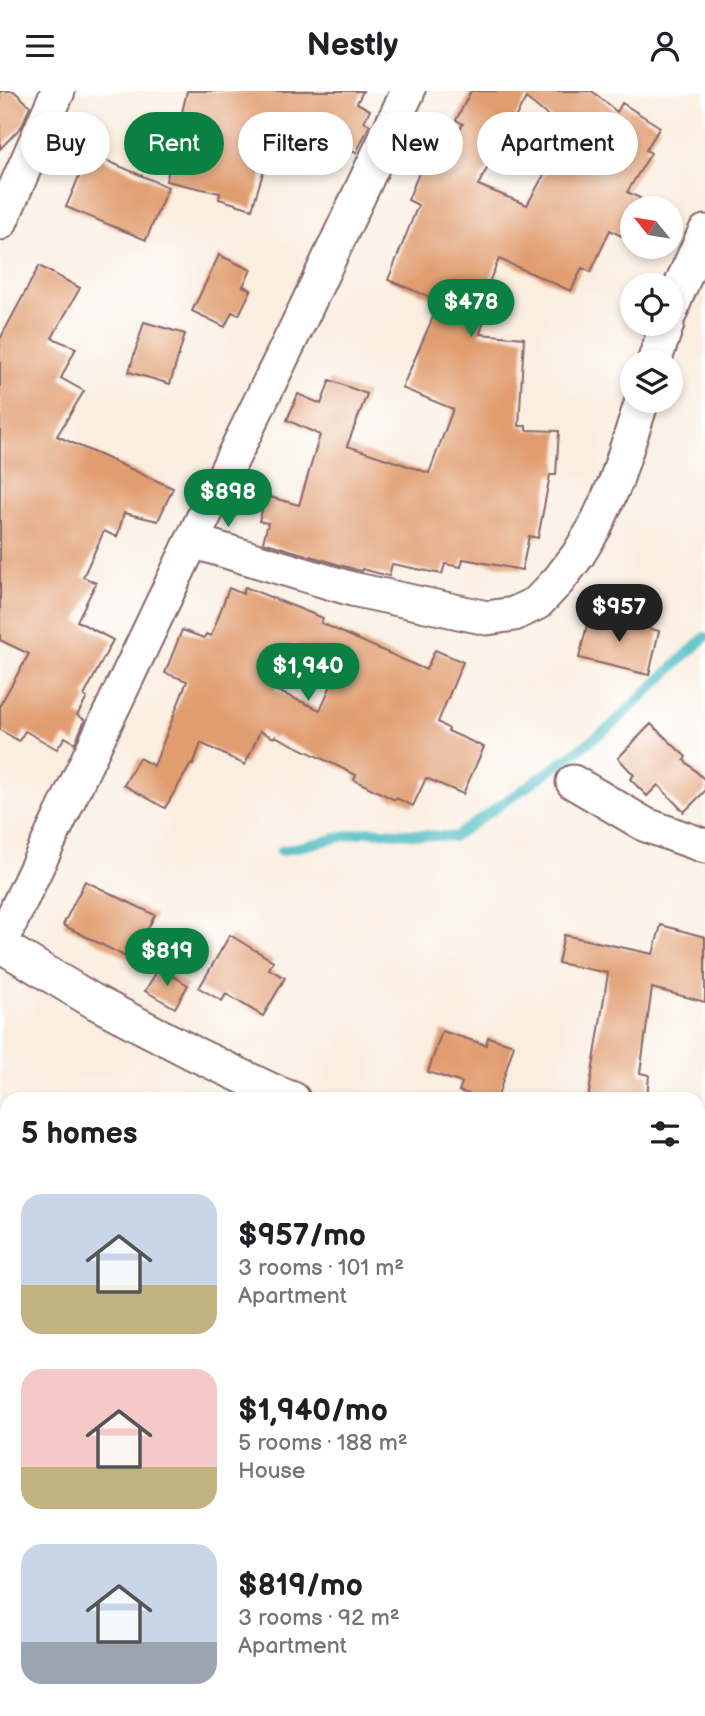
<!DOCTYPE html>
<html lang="en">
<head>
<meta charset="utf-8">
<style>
	body { margin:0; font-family:"Balsamiq Sans",sans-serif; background:#f2f2f2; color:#202124; height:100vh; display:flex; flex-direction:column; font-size:26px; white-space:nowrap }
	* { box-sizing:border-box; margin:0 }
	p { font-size:23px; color:#757577 }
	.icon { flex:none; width:38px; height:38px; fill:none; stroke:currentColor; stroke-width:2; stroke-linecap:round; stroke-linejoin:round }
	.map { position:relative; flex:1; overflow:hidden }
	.side { position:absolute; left:0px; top:1001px; width:705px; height:625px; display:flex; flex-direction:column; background:#fff; border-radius:21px 21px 0 0; box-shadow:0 4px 10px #0003 }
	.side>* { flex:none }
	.hud { position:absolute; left:21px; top:21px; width:663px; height:63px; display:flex; gap:14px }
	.needle { width:46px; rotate:300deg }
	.buttons { position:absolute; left:620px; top:105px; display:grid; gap:14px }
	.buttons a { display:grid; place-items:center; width:63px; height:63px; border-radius:50%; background:#fff; box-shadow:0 4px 10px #0003; font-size:35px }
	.price { position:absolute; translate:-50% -60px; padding:0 16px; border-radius:24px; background:#0b8043; color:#fff; font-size:23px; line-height:46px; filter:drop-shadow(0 2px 4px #0008) }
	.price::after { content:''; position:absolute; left:50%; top:42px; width:21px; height:16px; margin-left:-10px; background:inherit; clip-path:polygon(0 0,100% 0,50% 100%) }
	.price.selected { background:#222; color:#fff }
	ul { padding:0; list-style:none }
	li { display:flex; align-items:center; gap:21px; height:175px; padding:0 21px }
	li span { display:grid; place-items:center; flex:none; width:196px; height:140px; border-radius:21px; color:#555 }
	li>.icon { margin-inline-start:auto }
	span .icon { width:84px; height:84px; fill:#fffc; stroke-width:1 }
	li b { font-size:30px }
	h2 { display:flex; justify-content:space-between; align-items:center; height:84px; padding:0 21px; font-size:30px }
	.tag { padding:0 24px; border-radius:32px; background:#fff; box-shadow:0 4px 10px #0003; font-size:24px; line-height:63px }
	.tag.selected { background:#0b8043; color:#fff }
	header { display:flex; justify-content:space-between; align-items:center; height:91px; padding:0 21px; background:#fff; font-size:32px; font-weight:800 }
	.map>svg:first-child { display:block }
</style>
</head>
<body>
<header><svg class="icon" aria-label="menu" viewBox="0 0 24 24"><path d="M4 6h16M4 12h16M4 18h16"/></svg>Nestly<svg class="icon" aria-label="person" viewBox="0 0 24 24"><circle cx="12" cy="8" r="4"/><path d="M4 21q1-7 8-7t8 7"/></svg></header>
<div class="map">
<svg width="705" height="1625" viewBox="0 0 705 1625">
	<rect width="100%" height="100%" fill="#fff"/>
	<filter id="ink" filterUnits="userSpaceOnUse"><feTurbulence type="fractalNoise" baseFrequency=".0143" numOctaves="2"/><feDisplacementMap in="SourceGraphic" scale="14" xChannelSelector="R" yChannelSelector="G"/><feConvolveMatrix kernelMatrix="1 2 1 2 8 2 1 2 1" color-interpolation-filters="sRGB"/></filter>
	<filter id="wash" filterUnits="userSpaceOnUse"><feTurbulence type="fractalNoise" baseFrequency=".00686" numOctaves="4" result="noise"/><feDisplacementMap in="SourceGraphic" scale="28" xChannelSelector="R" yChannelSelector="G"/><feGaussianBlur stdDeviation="1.57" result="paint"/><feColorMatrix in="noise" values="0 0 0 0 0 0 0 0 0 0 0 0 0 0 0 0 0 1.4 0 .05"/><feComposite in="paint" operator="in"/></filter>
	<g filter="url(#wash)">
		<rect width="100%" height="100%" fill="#faeee0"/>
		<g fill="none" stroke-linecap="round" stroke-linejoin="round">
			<path stroke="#4dbcc3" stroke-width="10" d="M281 760 368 740 454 746 558 674 612 634 705 546"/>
		</g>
		<g id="blocks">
			<path fill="#e19d70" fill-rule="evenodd" d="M0 0H14L30 15 22 35 0 58Z
				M187 0H363L357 12 370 19 364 31 370 34 356 62 337 53 333 62 314 54 312 58 275 42 252 118 219 108 220 102 166 90Z
				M471 0H592L617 21 622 12 660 36 646 59 651 62 627 101 640 107 635 117H632V124L621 145 610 139 591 181 582 177 571 200 499 168 478 216 487 219 480 243 524 247 519 335H526V339L559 340 556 384H550L538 447 529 445 522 479 463 468 461 476 445 473 442 483 392 473 389 485 362 478V480L357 479 263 451 268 432 259 430 266 405 299 414 320 344 287 329 298 303 321 313 330 289 367 303 347 355 429 382 453 318 402 297 440 210 388 189 418 114 408 109 423 72 438 78 463 33 456 29ZM526 7 568 41 527 114 478 94Z
				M89 62 168 96 146 149 66 116Z
				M219 164 251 179 243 195 251 199 239 224 232 221 225 236 192 220Z
				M39 175 80 197 52 247 76 257 61 287 84 300 57 345 173 397 158 430 124 422 117 446 104 440 83 486 96 492 77 530 113 549 84 605 87 607 77 624 85 629 75 652 65 646 57 658 25 640 19 650 0 639V614L29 563 0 549V248Z
				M144 231 185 243 170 293 129 281Z
				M245 496 323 527 321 532 426 579 435 559 463 571 438 631 449 638 448 640 484 656 463 703 426 687 413 715 396 707 395 709 354 689 356 684 275 645 274 647 260 640 245 674 201 652 193 674 191 673 165 717 124 694 139 667 154 675 187 590 165 582 182 539 204 547 206 543 211 545 229 497 243 503ZM293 553 340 574 320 619 275 599Z
				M590 522 659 540 649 584 579 567Z
				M651 633 686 666 684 669 705 689V700L684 721 658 694 647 705 630 688 634 684 618 667Z
				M85 790 155 824 132 869 63 834Z
				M661 834 705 846V911L652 897 640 982 649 984 647 1008H588L608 882 558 872 564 844 653 863Z
				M230 844 273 870 269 878 285 887 263 925 226 903 222 910 199 897Z
				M159 877 188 894 175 917 145 900Z
				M442 940 486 954 488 946 514 954 497 1008H484L459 1000 462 992 428 981Z"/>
		</g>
	</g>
	<g filter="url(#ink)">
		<use href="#blocks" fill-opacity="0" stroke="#88676a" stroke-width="2"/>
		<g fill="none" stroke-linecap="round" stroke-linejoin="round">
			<g stroke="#88676a" stroke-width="37">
				<path id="street" d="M0 132 58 0
					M670 222 677 203 705 141
					M654 271 667 233
					M192 450 352 498 487 527 514 523 537 512 558 490 578 464 595 436 616 390 642 310
					M573 691 646 734 705 755
					M0 853 192 450 304 221 408 0
					M0 854 95 911 193 962 277 1002 293 1008
					M698 1125 705 1127
					M419 1619 434 1625
					M87 1625 91 1619
					M493 1625 495 1619"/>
			</g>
			<use href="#street" stroke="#fff" stroke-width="33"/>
		</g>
	</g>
</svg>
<div class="buttons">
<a><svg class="needle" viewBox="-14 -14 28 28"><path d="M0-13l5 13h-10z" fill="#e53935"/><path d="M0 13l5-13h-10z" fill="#757577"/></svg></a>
<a><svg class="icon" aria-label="locate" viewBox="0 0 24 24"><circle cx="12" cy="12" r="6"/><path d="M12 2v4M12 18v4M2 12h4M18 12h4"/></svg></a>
<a><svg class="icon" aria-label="layers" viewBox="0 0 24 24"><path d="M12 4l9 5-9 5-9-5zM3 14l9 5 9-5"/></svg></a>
</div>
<b class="price" style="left:471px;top:248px">$478</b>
<b class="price" style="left:228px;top:438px">$898</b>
<b class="price selected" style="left:619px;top:553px">$957</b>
<b class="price" style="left:308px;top:612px">$1,940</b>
<b class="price" style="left:167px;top:897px">$819</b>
<div class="hud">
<a class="tag">Buy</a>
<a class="tag selected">Rent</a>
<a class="tag">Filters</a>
<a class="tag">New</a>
<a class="tag">Apartment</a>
</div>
<section class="side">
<h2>5 homes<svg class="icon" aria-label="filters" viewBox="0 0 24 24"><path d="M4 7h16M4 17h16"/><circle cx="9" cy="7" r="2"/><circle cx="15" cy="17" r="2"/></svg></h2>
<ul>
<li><span style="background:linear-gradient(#c9d6e8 65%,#c2b280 0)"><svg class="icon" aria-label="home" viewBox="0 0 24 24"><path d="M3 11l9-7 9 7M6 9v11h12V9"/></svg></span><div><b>$957/mo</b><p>3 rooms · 101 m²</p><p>Apartment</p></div></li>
<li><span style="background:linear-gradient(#f6c9c9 70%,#c2b280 0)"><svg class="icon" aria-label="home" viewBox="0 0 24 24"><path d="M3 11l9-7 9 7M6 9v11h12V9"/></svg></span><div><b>$1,940/mo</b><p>5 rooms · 188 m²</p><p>House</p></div></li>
<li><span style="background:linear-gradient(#c9d6e8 70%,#9aa5b1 0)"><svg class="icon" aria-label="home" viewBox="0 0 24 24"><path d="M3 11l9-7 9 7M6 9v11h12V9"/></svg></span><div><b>$819/mo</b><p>3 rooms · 92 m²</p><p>Apartment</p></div></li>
</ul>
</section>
</div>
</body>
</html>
